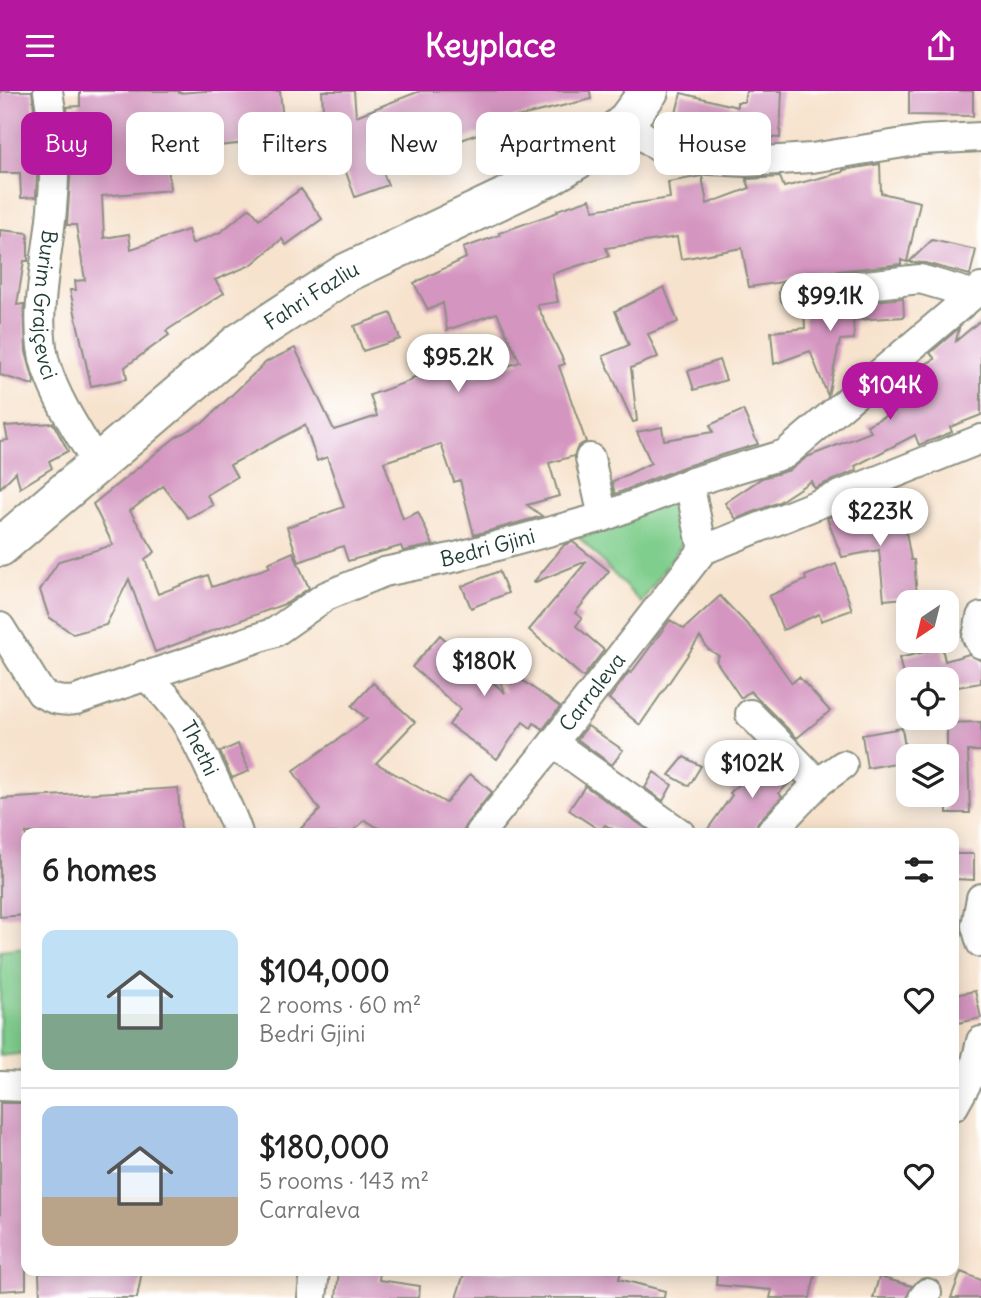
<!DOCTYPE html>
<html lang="en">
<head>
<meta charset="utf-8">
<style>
	body { margin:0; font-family:Delius,sans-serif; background:#f6f6f6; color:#222; height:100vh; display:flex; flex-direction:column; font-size:26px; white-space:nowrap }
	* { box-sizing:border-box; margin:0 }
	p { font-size:23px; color:#767676 }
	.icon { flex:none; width:38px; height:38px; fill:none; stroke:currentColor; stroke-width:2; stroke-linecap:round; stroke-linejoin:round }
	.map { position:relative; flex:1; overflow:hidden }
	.side { position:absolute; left:21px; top:737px; width:938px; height:448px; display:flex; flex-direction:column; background:#fff; border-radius:14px; box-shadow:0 4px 18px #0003 }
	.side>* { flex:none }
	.hud { position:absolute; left:21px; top:21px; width:940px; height:63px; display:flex; gap:14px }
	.needle { width:46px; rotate:215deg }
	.tools { position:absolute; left:896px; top:499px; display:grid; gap:14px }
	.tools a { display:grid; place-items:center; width:63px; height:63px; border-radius:14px; background:#fff; box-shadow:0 4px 18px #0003; font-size:35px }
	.price { position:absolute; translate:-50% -60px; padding:0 16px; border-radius:24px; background:#fff; color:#222; font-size:23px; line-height:46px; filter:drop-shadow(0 2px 4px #0008) }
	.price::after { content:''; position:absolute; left:50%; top:42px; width:21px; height:16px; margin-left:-10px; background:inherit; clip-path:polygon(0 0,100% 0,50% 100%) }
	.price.current { background:#b5179e; color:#fff }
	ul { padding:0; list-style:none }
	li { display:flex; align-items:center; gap:21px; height:175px; padding:0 21px }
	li+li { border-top:2px solid #e0e0e0 }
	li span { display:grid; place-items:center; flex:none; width:196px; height:140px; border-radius:14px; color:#555 }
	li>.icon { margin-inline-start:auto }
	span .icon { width:84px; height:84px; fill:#fffc; stroke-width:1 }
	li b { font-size:30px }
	h2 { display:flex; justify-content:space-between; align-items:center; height:84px; padding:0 21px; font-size:30px }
	.tag { padding:0 24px; border-radius:14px; background:#fff; box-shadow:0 4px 18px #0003; font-size:24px; line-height:63px }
	.tag.current { background:#b5179e; color:#fff }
	header { display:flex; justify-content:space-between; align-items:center; height:91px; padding:0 21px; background:#b5179e; color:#fff; font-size:32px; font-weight:700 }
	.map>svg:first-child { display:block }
</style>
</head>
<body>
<header><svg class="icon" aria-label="menu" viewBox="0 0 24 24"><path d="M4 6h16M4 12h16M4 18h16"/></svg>Keyplace<svg class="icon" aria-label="share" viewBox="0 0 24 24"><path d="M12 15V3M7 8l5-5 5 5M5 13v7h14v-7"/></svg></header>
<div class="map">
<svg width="981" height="1207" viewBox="0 0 981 1207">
	<rect width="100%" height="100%" fill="#fff"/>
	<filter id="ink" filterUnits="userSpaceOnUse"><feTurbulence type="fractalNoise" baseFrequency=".0143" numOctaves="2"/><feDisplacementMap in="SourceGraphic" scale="14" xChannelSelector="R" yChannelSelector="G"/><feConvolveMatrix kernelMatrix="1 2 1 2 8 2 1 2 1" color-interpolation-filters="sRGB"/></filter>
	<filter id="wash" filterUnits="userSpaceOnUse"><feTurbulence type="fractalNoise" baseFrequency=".00686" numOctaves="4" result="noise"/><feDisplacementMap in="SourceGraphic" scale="28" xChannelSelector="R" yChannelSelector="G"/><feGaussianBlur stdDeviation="1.57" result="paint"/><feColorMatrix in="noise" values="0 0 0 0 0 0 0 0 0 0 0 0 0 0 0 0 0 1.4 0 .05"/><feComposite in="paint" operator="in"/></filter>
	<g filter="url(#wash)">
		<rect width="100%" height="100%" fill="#f7e3cd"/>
		<path fill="#80ce8d" stroke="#508660" stroke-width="2" d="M680 406 687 445 641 512 576 443Z
			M26 857V962L0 965V860Z"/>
		<g id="blocks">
			<path fill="#d495c0" d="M0 0H32L38 59 36 106 21 107 20 82H0Z
				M80 0H179V2L204 0H280L284 40 256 42 257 51 208 56 207 42 166 45 170 99 102 105 104 147 129 143 131 158 188 139 192 153 221 141 250 117 259 128 301 98 322 128 286 154 282 148 251 174 215 189 224 202 166 240 169 244 125 276 127 288 91 295 70 199H76L75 190 85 189 76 134H67L71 74 67 16 80 15Z
				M322 0H354L356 25 420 0H590L591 8 504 29 510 46 489 52 485 40 382 79 388 94 355 106 343 73 315 85 293 32 323 19Z
				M746 0H782L780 47 724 44V47L673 35 681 2 737 16V11H744Z
				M909 0H973V25L909 24Z
				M880 73 881 102 920 111 907 171 901 169V173L792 185 782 191 749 196 742 157 681 168 677 146 606 157 609 165 552 183 558 211 537 214 565 273 559 275 586 351 578 355 574 365 549 372 559 405 527 414 542 425 474 444 460 389 454 391 441 353 384 371 403 428 418 421 433 454 403 460 401 455 348 470 343 455 299 471 287 436 344 416 327 366 317 370 305 334 230 374 237 386 207 404 213 414 188 427 163 395 130 420 155 461 145 468 158 503 208 484 212 496 270 476 268 472 293 461 309 497 287 512 155 561 129 488 106 534 73 543 49 526 40 499 59 470 113 454 93 413 176 346 205 330 266 271 295 257 334 339 377 325 370 304 412 289V287L468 269 471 287 520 271 497 222 447 239 443 212 428 219 414 192 466 167 463 157 500 144 499 142 558 121 557 119 590 108 594 119 670 107 668 91 702 85 707 113 750 97 746 88 780 86 784 96 843 81V79Z
				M0 139 28 142V170H24L17 214 24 213 26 261 34 290 33 294 0 284Z
				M932 149 976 159 970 184 925 172 909 171Z
				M664 196 678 231 648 243 658 266 631 277 637 330 633 331 603 265 629 254 615 220Z
				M903 207 904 226 853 229 854 248 840 249 828 305 810 260 774 273 771 241 805 237 804 218Z
				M391 222 400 248 363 260 354 235Z
				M981 229V324L950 336 952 341 919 354 915 344 855 375 857 379 814 397 811 390 779 411 736 428 725 412 762 387 790 379 807 366 871 341 867 334 895 320 885 300 902 286 935 268 930 262 959 237 956 250Z
				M719 269 726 289 694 299 688 280Z
				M743 319 758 353 683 376 615 403 612 391 651 372 637 341 662 336 664 349 713 341 710 334Z
				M53 332 68 360 49 370 52 377 20 397 16 381 0 397V350L8 349 5 335Z
				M902 419 911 469H914L917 506 884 509 879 459 842 466 827 427 845 420 849 428Z
				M573 451 609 480 575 522 582 527 576 535 604 559 583 586 529 539 587 470 533 492 564 454Z
				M836 473 852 519 821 530 819 523 783 539 769 505 806 489 805 485Z
				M499 480 508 502 471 517 462 495Z
				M720 505 760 547 792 592 799 586 830 620 797 647 750 600 741 607 716 570 719 565 708 558 700 546 640 634 609 608 629 581 631 582 670 529 684 538Z
				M440 544 505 602 492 568 560 616 543 638 534 632 531 637 523 631 497 668 449 634 460 618 412 576Z
				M942 557 945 570 969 563 981 570V592L957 596 955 588H904L899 567Z
				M373 592 415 631 376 672 446 712 470 683 492 701 467 732 463 742H387L365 729 351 742H296L320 719 293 680 367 628 352 615Z
				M981 631V660H968L970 722H947V632Z
				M588 635 623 659 612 674 577 648Z
				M902 637 907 670 867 677 862 644Z
				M238 653 249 680 232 687 220 661Z
				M768 665 792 689 779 702 782 706 758 731 754 742H705L732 704 730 702Z
				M684 666 701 675 689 695 669 684Z
				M654 681 672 694 663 710 645 697Z
				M585 695 648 739 646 742H620L605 734 601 740 569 719Z
				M178 697 181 742H26V824L0 826V708Z
				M954 763H974V789L954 788Z
				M975 900 981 927 954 933V904Z
				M0 1012H26V1198L0 1200Z
				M102 1180H142L137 1207H40L39 1182Z
				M339 1180H380L379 1189 420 1195 419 1207H336Z
				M465 1180H621L619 1188 665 1200 664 1207H456Z
				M717 1180H816L810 1207H770L772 1199 716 1194Z
				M961 1181 981 1189V1207H951Z
				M879 1186 912 1195 907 1207H873Z"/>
		</g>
	</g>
	<g filter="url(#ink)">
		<use href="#blocks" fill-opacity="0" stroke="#8b9080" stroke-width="2"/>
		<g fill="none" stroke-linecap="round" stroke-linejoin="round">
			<g stroke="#8b9080" stroke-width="32">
				<g id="minor">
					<path id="s1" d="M48 0C55 40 56 77 52 118 48 167 31 230 47 278 58 312 79 342 97 373"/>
					<path d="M625 32 660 57 691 68 746 71 812 67 922 49 981 46"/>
					<path d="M794 202 920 188 972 203"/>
					<path d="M590 367 603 426"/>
					<path d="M689 392 703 459"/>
					<path d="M981 526 977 546 981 553"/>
					<path id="s2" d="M0 536 41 602C53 609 62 611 76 609L275 541 326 505 384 481 456 466 603 426 689 392 785 363 981 197"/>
					<path id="s3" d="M144 584C182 616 194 644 214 687 222 705 232 723 238 742"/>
					<path d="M750 623 818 692"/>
					<path d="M553 652 680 742"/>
					<path id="s4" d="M480 742 553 652 703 459 981 348"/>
					<path d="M770 742 818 692 843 674"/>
					<path d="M981 807 976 835 981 852"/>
					<path d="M0 995 26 996"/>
					<path d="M954 1015 974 979 981 950"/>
					<path d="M312 1207 315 1180"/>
					<path d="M923 1207 927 1202"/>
				</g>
			</g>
			<g stroke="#8b9080" stroke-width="42">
				<g id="primary">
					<path id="s5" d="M0 456 239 252 346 182 550 85 588 62 625 32 649 0"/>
				</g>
			</g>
			<use href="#minor" stroke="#fff" stroke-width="28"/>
			<use href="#primary" stroke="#fff" stroke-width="38"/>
		</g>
	</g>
	<g text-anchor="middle" stroke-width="7" stroke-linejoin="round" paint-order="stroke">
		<g font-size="21" fill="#1f3d34" stroke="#fff">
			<text dy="7" stroke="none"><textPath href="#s5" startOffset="401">Fahri Fazliu</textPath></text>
			<text dy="7" stroke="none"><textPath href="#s1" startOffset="215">Burim Grajçevci</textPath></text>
			<text dy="7" stroke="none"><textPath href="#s2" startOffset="556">Bedri Gjini</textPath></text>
			<text dy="7" stroke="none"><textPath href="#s4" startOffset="180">Carraleva</textPath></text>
			<text dy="7" stroke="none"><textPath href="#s3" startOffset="93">Thethi</textPath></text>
		</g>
	</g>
</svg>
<div class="tools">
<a><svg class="needle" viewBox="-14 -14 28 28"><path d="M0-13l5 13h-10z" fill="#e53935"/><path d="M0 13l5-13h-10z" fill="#767676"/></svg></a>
<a><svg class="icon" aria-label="locate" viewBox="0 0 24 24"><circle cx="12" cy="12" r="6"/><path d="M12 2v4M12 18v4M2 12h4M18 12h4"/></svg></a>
<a><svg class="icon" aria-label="layers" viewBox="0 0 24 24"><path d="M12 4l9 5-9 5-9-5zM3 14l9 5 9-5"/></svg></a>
</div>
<b class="price" style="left:830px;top:242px">$99.1K</b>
<b class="price" style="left:458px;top:303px">$95.2K</b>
<b class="price current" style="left:890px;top:331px">$104K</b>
<b class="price" style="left:880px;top:457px">$223K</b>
<b class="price" style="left:484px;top:607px">$180K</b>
<b class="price" style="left:752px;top:709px">$102K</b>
<div class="hud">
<a class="tag current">Buy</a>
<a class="tag">Rent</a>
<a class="tag">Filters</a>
<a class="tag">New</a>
<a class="tag">Apartment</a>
<a class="tag">House</a>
</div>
<section class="side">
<h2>6 homes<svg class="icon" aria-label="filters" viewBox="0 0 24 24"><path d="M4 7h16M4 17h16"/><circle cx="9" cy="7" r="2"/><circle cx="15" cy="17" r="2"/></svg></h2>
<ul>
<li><span style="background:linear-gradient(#bfe0f5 60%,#7fa58c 0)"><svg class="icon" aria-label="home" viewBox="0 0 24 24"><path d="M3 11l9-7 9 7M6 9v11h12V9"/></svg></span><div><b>$104,000</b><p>2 rooms · 60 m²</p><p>Bedri Gjini</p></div><svg class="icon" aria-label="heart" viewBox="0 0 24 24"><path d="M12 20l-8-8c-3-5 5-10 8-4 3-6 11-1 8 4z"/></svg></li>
<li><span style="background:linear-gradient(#a9c7e8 65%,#b9a48a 0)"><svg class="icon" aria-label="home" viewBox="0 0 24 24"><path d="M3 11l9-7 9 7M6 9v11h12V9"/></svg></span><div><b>$180,000</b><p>5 rooms · 143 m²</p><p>Carraleva</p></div><svg class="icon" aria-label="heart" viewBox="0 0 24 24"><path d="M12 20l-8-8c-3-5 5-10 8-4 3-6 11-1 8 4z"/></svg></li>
</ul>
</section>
</div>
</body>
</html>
